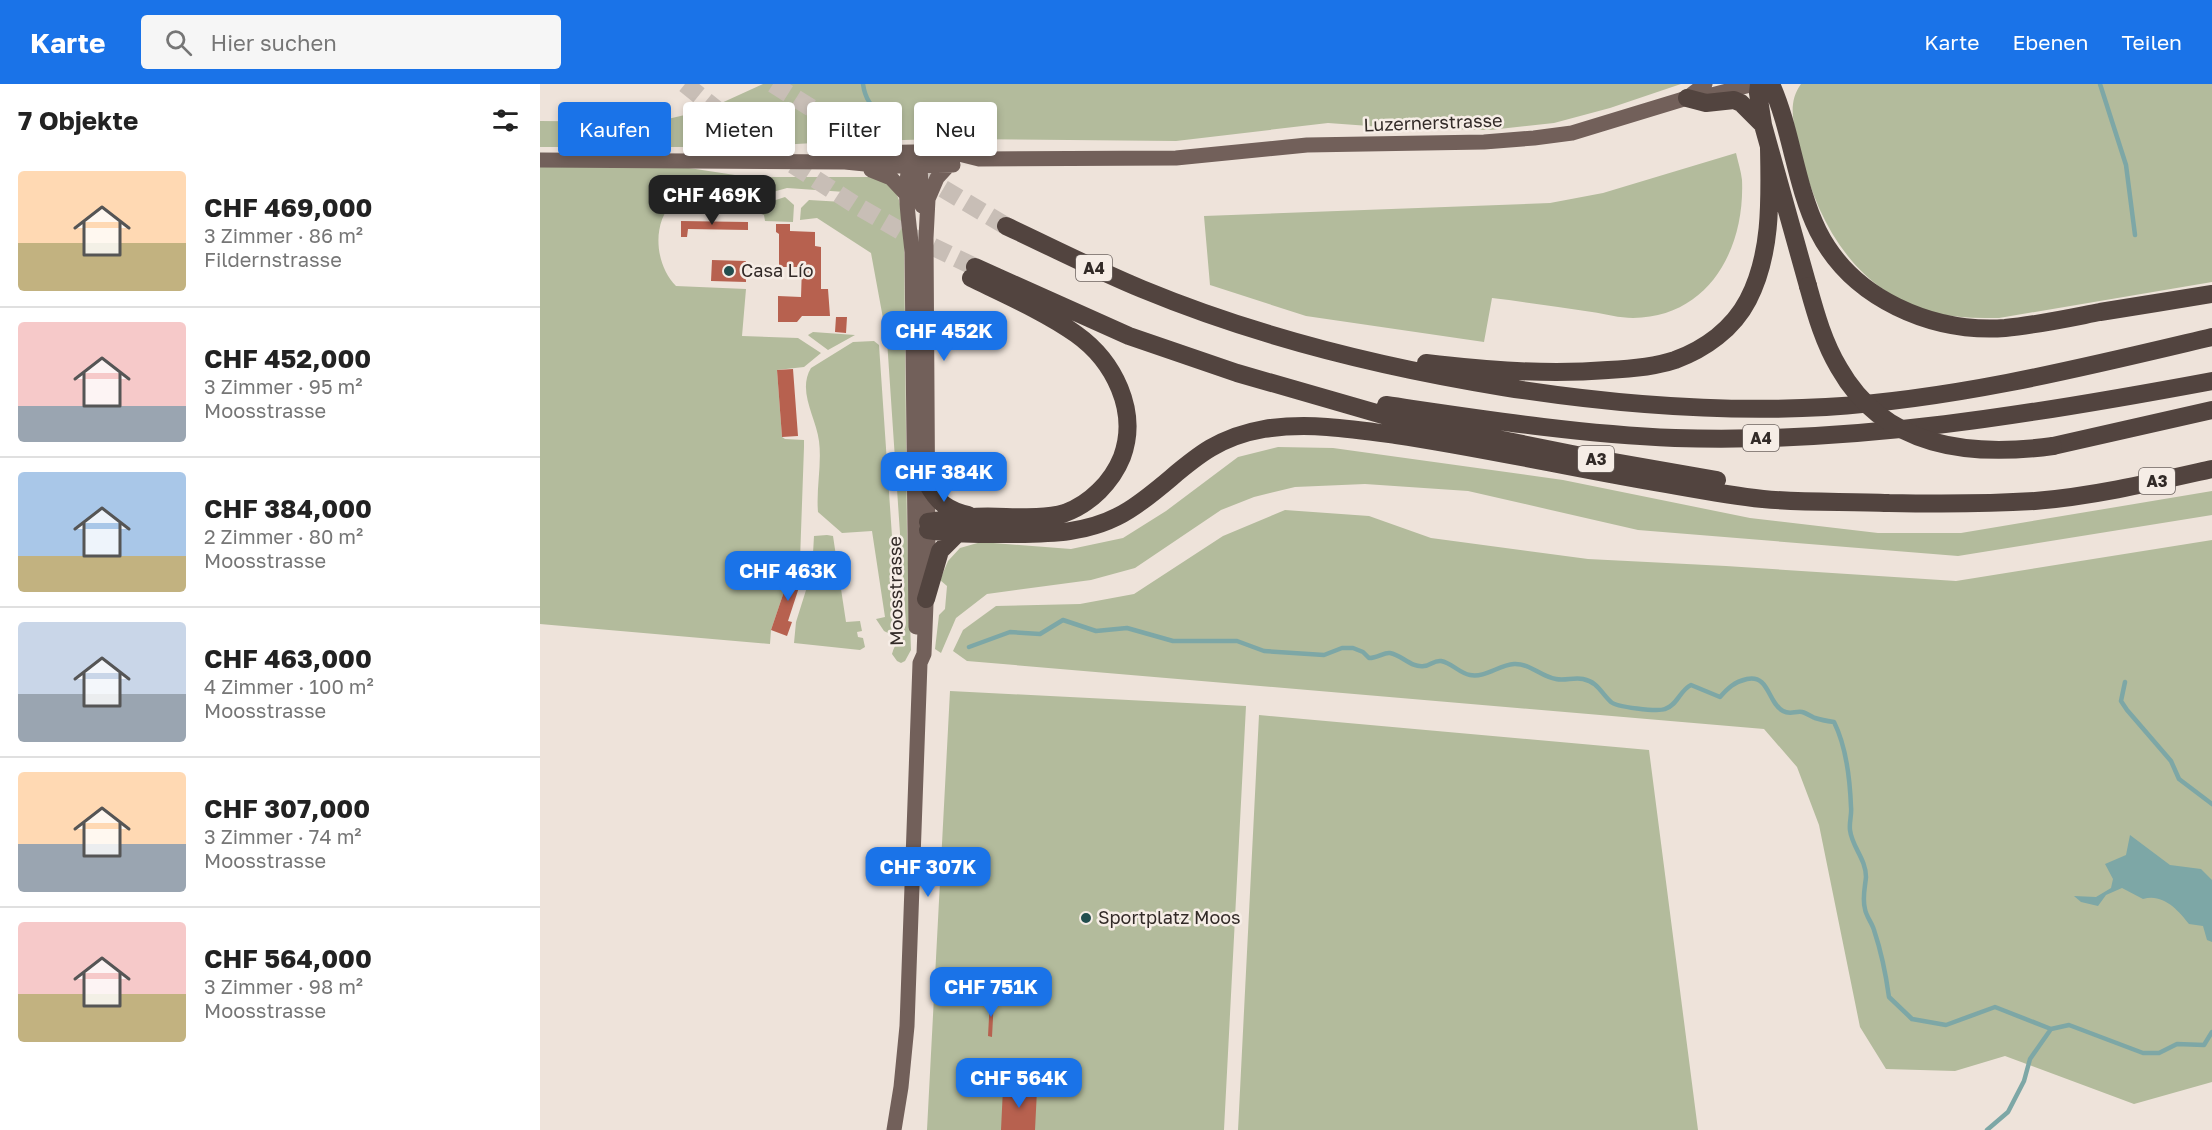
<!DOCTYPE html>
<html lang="de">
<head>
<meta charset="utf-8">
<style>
	body { margin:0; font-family:"Golos Text",sans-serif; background:#f6f6f6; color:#222; height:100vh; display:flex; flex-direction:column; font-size:22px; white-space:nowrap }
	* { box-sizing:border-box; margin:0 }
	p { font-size:20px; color:#767676 }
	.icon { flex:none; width:33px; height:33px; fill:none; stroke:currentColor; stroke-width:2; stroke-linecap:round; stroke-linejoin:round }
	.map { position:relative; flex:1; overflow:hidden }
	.details { display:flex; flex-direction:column; background:#fff; width:540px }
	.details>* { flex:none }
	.guide { position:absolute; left:18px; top:18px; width:570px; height:54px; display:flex; gap:12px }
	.price { position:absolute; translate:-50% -51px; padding:0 14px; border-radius:12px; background:#1a73e8; color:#fff; font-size:20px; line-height:39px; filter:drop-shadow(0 2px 3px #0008) }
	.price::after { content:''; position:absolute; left:50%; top:36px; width:18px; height:14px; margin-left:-9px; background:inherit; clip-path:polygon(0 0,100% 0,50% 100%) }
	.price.on { background:#222; color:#fff }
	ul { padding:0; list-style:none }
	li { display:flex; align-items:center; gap:18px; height:150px; padding:0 18px }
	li+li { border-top:2px solid #e0e0e0 }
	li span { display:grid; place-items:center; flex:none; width:168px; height:120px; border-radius:6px; color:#555 }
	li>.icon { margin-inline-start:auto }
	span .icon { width:72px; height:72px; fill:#fffc; stroke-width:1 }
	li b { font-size:26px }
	h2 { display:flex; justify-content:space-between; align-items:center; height:72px; padding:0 18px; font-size:26px }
	.chip { padding:0 21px; border-radius:6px; background:#fff; box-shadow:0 3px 9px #0003; font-size:21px; line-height:54px }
	.chip.on { background:#1a73e8; color:#fff }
	header { display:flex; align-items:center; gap:36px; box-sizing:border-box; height:84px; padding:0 30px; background:#1a73e8; color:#fff }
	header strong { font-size:28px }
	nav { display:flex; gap:33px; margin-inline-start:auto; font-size:21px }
	.search { width:420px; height:54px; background:#f6f6f6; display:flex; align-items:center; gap:15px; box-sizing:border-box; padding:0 21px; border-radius:6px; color:#767676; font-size:22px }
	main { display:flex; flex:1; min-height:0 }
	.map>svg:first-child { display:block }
</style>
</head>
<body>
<header>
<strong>Karte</strong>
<div class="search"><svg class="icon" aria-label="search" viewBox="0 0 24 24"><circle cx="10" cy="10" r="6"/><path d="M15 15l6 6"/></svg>Hier suchen</div>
<nav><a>Karte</a><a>Ebenen</a><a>Teilen</a></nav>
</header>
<main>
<section class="details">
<h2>7 Objekte<svg class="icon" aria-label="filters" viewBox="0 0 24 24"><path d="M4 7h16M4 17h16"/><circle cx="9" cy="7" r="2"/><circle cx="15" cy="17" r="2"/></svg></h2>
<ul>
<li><span style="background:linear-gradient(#ffd9b3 60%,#c2b280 0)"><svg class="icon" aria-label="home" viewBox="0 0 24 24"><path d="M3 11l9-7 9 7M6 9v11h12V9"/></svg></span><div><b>CHF 469,000</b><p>3 Zimmer · 86 m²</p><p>Fildernstrasse</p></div></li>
<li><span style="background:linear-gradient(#f6c9c9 70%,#9aa5b1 0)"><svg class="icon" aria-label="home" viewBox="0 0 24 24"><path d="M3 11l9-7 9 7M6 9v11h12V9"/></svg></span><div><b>CHF 452,000</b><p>3 Zimmer · 95 m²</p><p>Moosstrasse</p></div></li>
<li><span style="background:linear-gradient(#a9c7e8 70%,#c2b280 0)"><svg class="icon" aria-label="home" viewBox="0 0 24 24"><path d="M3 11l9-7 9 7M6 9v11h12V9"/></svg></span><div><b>CHF 384,000</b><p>2 Zimmer · 80 m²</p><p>Moosstrasse</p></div></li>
<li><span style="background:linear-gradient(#c9d6e8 60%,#9aa5b1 0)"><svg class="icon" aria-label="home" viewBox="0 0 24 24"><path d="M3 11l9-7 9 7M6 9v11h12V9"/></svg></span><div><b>CHF 463,000</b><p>4 Zimmer · 100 m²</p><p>Moosstrasse</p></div></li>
<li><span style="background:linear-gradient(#ffd9b3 60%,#9aa5b1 0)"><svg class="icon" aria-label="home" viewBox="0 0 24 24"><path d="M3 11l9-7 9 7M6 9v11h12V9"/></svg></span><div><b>CHF 307,000</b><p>3 Zimmer · 74 m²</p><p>Moosstrasse</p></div></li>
<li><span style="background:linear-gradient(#f6c9c9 60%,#c2b280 0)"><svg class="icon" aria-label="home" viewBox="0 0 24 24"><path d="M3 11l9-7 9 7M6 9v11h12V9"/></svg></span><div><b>CHF 564,000</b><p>3 Zimmer · 98 m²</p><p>Moosstrasse</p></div></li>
</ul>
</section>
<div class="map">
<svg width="1672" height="1046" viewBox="0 0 1672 1046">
	<rect width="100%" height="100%" fill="#eee3da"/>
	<path fill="#b3bb9c" d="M223 0H1141L1070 24 1014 39 950 46 857 44 788 39 636 57 415 55 405 52 400 55 291 58 207 63H0V37L115 38 166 26Z
		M1261 0H1672V198L1459 234C1441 234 1423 234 1405 231 1321 214 1280 147 1261 70 1256 46 1245 22 1261 0Z
		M1196 69C1198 78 1201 87 1202 96 1205 165 1169 233 1093 234 1080 234 1065 230 1052 228 1019 223 985 218 952 214L944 258 766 232 670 201 664 132 1010 119 1063 109Z
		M0 82 149 84 208 93H329C363 101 360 119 364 149L367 450 371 566 365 577 361 579 357 577 352 570C355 558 364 551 366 539L347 256 331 169 277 134 260 136 261 124 269 116 303 118 305 108 247 104 194 119 134 117C111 139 115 181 136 202L206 205 202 252 258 254 281 269 264 283 237 286 242 353 245 355 264 356V363L260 476 259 482 253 481 231 546 230 560 0 540Z
		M245 113 254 121 253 138 225 137 224 131 208 125Z
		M273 248 315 251 288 266 269 252 268 251Z
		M334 257 339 261 357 526 356 535 350 550 344 547 336 535 345 533 332 447 302 449 278 428C276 405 282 380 279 357 276 333 257 307 271 284L313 258Z
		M738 363 793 364 1023 396 1210 434 1338 449H1421L1672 407V431L1418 472 1098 446 928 407 825 400 755 403 714 413 681 426 595 484 551 496 447 510 416 534 401 569 395 565 399 531 405 525 407 502 400 496 408 477 420 464 441 458 531 465 583 454 626 427 698 373Z
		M745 426 829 432 891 454 1048 475 1186 482 1416 497 1672 456V998L1594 1020 1465 972 1415 987 1346 985 1320 943 1279 741 1257 683 1224 645 427 577 413 567 423 546 456 522 540 520 594 510 683 452Z
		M287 451 293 452 306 538 320 537 322 547 317 548 318 553 323 554 325 563 320 566 254 559 256 538 272 487 274 452Z
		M410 607 706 622 684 1046H387Z
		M719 631 1109 666 1158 1046H698Z"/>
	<path fill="#7da7a6" d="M1590 751 1630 781 1661 785 1672 796V858L1667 856 1663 842 1649 840C1638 826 1623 809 1603 815L1582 804 1566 811 1558 822 1541 818 1534 812 1556 813 1571 804 1573 795 1565 780 1586 771Z"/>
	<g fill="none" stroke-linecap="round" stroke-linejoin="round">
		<path stroke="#7da7a6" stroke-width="4.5" d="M323 0C325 15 331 22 342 32
			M1560 0 1586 81 1595 151
			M429 563 470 548 500 550 523 536 556 547 587 544 633 557H697L724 567 784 571 802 564H813L823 568 829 574C838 574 844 568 850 569 862 571 871 584 884 582 890 582 894 576 901 577 912 579 919 589 930 591 945 594 959 581 974 580 990 579 1001 593 1016 595 1025 597 1034 593 1043 595 1058 598 1061 609 1071 618 1076 623 1117 628 1125 625 1137 622 1140 606 1151 601L1180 613C1188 604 1194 598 1207 595 1229 590 1228 619 1243 627 1250 631 1255 627 1262 628 1266 629 1271 632 1275 634 1281 636 1287 637 1294 638 1306 662 1310 696 1311 723 1312 730 1309 738 1310 746 1312 763 1326 775 1326 793 1325 804 1322 814 1325 825 1326 832 1332 839 1334 846 1341 867 1346 891 1349 913L1372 935 1406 941 1455 923 1511 945
			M1585 598 1581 617 1587 626 1631 677 1639 695 1672 720
			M1447 1046 1468 1028 1484 997 1490 975 1511 945 1529 941 1603 969H1619L1637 960 1664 961 1672 948"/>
	</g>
	<path fill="#b7614f" d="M141 137 208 138V146L148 145 147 153H141Z
		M236 140H250V147L275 148V162L281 163V205H288L290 232H262L257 238H238V212L261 213 262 183H239V150L236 148Z
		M172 176 206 177V198L171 197Z
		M296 233H307L306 249 295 248Z
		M253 285 258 352 242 353 237 286Z
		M253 481 265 485 248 537 252 538 247 552 231 546Z
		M450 915H454L452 953 448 952Z
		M463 1004 497 1006 495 1046H461Z"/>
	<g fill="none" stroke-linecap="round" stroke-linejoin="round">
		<path stroke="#c8beb6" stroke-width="18" stroke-dasharray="18 9" stroke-linecap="butt" d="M145 0 213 55 314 120 364 149 435 183
			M233 0 351 74
			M380 91 466 142"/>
		<path stroke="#72605a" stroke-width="15" d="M1147 14 1165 0
			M373 68C361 101 369 134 372 168L376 543
			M377 75 380 82 382 122
			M0 76 305 78 324 69 373 68 407 67 439 75 636 74 767 61 944 58 994 54 1032 49 1147 14 1164 13 1214 0
			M305 78 345 82 413 81
			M331 86 351 94 366 110
			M354 1046 361 1003 367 942 380 579 384 570 388 469 386 154 388 115 397 94 408 82"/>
		<path stroke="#52443f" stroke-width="18" d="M1219 0 1218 9 1223 41 1268 202
			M1231 0C1252 47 1255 100 1278 147 1312 215 1392 249 1465 244 1497 241 1529 234 1560 228 1597 222 1635 216 1672 210
			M1147 14 1166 19 1194 16 1201 19 1223 41
			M466 142C511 163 556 186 602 205 718 253 839 283 963 303 1070 320 1177 329 1286 323 1417 315 1545 283 1672 253
			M435 183 589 252 697 289 857 335 1057 375 1177 396
			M886 279C946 286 1007 291 1068 286 1091 285 1114 283 1135 276 1165 265 1193 245 1208 216 1232 170 1230 115 1229 64
			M846 321C942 335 1037 350 1135 354 1316 360 1495 330 1672 297
			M1513 362 1672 326
			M388 401C398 419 408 426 428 431
			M388 438C403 436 418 433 434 433 461 431 498 437 525 429 550 420 572 398 582 373 599 327 574 277 536 250 507 229 464 210 431 194
			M388 446C412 450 436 450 461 450 506 450 550 451 589 426 639 394 659 356 724 345 768 338 813 345 856 351 951 365 1044 387 1138 402 1166 407 1195 412 1223 415 1265 419 1307 417 1349 419 1398 420 1447 420 1495 417 1555 412 1614 398 1672 385
			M386 515 400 467 417 450"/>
		<path stroke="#52443f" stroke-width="18" d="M1268 202C1276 231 1284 259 1299 284 1345 365 1431 373 1513 362"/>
	</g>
	<g fill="#224e4e" stroke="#f6ede6" stroke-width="2">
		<circle cx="189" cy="187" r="6"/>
		<circle cx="546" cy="834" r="6"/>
	</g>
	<g text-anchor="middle" stroke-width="5" stroke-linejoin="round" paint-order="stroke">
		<g fill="#f6ede6" stroke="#6d6460" stroke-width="1.5">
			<rect x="536" y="171" width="36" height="26" rx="4.5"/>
			<rect x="1203" y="341" width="36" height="26" rx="4.5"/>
			<rect x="1038" y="362" width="36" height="26" rx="4.5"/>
			<rect x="1599" y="384" width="36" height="26" rx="4.5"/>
		</g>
		<g font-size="16" font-weight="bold" fill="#322a27">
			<text x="554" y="190">A4</text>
			<text x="1221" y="360">A4</text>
			<text x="1056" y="381">A3</text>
			<text x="1617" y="403">A3</text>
		</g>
		<g font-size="18" fill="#322a27" stroke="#f6ede6">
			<text transform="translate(893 39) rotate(-2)" y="6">Luzernerstrasse</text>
			<text transform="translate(356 507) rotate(-91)" y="6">Moosstrasse</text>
		</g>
		<g font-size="18" fill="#322a27" stroke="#f6ede6" text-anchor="start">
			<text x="201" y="193">Casa Lío</text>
			<text x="558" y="840">Sportplatz Moos</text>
		</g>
	</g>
</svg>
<b class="price on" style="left:172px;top:142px">CHF 469K</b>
<b class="price" style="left:404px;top:278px">CHF 452K</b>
<b class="price" style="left:404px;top:419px">CHF 384K</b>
<b class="price" style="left:248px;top:518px">CHF 463K</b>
<b class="price" style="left:388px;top:814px">CHF 307K</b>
<b class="price" style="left:451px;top:934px">CHF 751K</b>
<b class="price" style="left:479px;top:1025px">CHF 564K</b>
<div class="guide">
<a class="chip on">Kaufen</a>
<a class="chip">Mieten</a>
<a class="chip">Filter</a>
<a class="chip">Neu</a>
</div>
</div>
</main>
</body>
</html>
